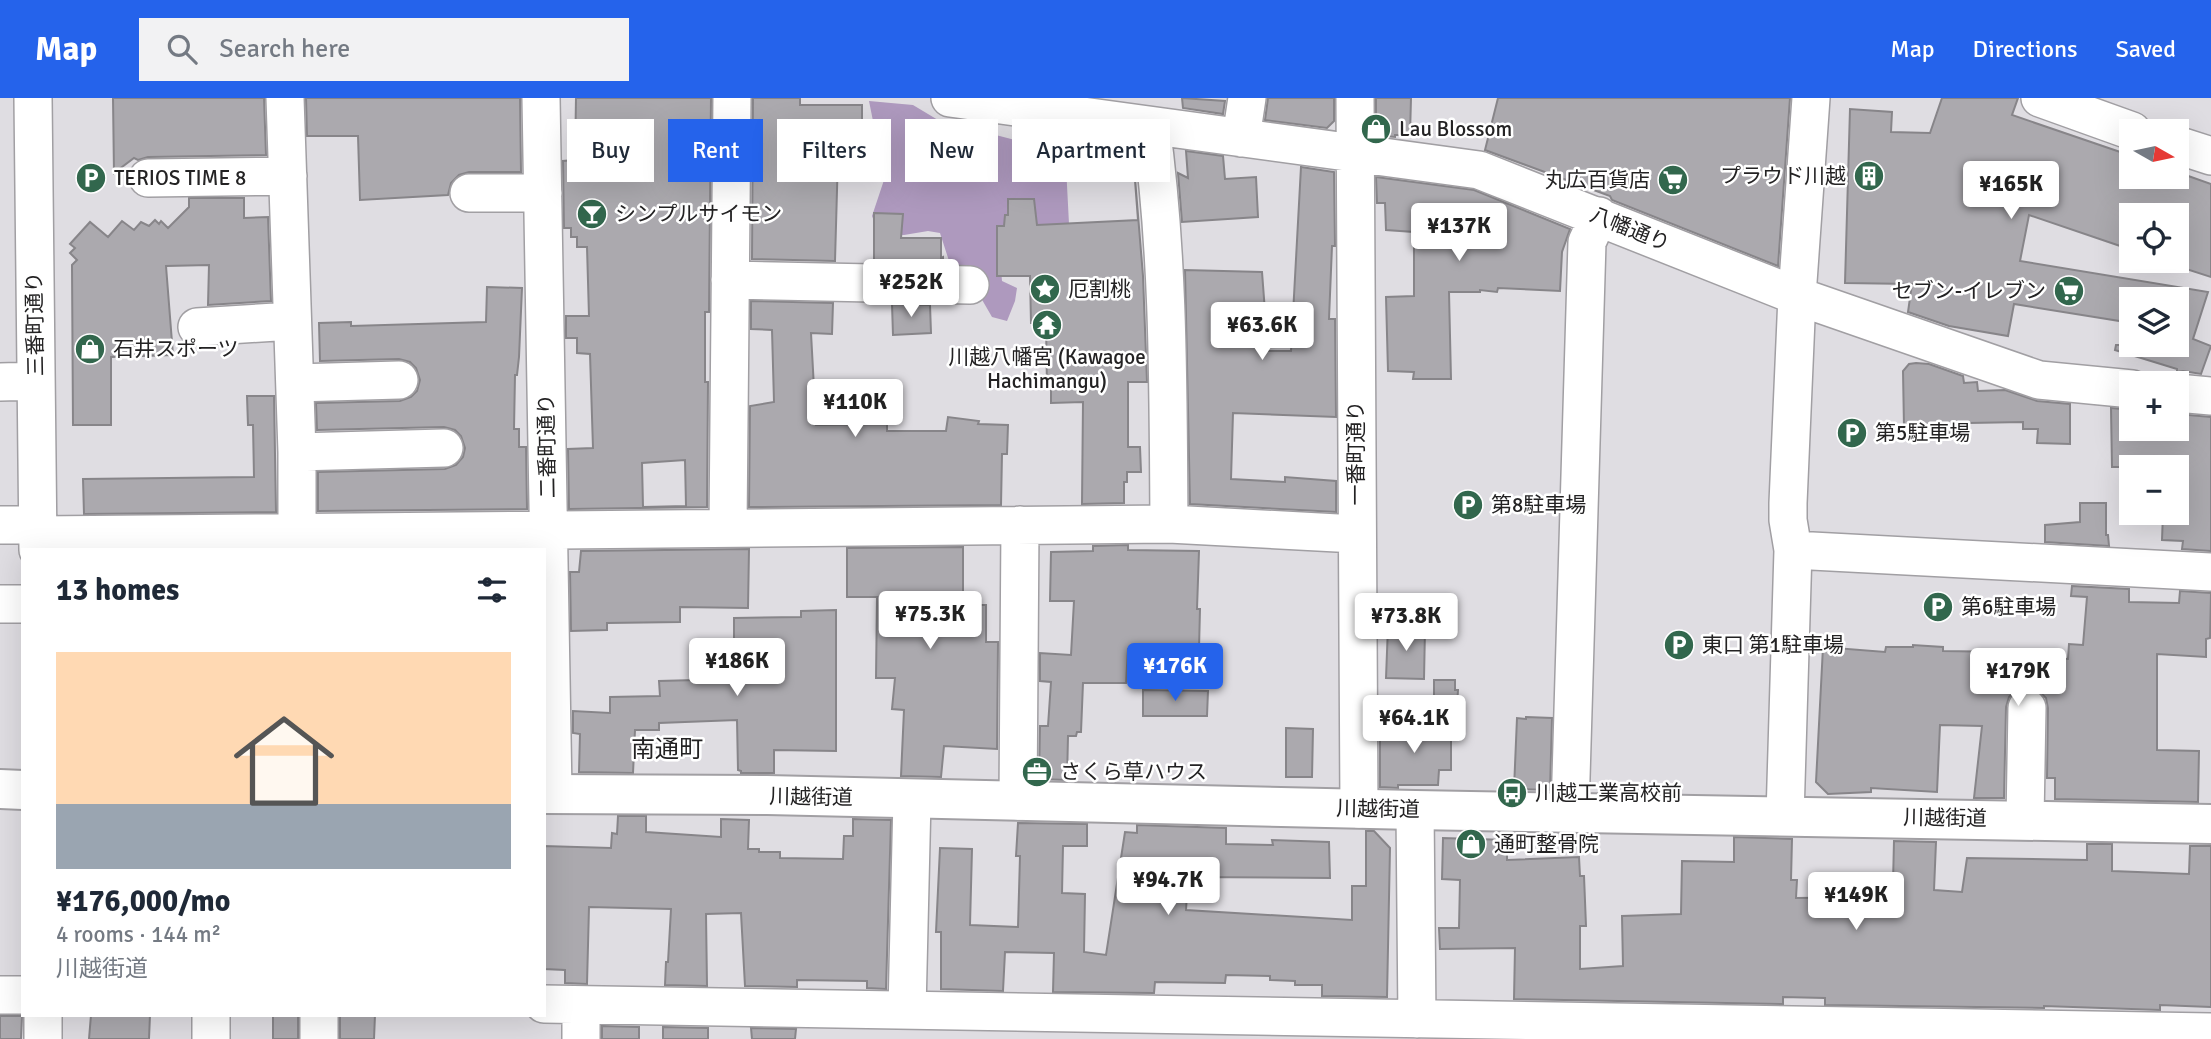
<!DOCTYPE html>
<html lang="en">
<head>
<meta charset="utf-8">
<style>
	body { margin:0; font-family:Signika,"Noto Sans JP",sans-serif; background:#f2f2f3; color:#1f2937; height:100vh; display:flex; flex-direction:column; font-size:26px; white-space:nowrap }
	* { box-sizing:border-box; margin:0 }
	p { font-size:23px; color:#747a83 }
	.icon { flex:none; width:38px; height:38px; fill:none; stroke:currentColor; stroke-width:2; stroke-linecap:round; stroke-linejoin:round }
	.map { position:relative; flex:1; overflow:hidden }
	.drawer { position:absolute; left:21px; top:450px; width:525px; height:469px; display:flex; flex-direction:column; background:#fff; border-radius:0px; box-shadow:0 7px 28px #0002 }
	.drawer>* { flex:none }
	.hud { position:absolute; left:567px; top:21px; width:665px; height:63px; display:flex; gap:14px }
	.needle { width:46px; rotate:99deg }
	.tools { position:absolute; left:2119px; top:21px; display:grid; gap:14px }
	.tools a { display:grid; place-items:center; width:70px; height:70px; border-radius:0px; background:#fff; box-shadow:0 7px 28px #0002; font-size:35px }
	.price { position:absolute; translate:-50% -60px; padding:0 16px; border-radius:7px; background:#fff; color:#222; font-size:23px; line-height:46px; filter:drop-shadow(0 2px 4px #0008) }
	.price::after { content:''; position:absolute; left:50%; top:42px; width:21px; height:16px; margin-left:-10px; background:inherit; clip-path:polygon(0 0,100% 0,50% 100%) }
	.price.on { background:#2563eb; color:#fff }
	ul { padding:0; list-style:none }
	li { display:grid; align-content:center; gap:14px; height:371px; padding:0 35px }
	li span { display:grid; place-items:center; height:217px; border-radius:0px; color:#555 }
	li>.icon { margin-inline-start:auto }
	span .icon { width:126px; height:126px; fill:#fffc; stroke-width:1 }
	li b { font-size:30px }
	h2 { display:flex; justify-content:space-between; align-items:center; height:84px; padding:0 35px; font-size:30px }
	.pill { padding:0 24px; border-radius:0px; background:#fff; box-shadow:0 7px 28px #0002; font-size:24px; line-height:63px }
	.pill.on { background:#2563eb; color:#fff }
	header { display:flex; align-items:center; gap:42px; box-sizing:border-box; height:98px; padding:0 35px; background:#2563eb; color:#fff }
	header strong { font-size:33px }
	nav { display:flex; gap:38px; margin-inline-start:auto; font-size:24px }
	.search { width:490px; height:63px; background:#f2f2f3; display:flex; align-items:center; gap:18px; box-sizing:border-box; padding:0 24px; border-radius:0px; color:#747a83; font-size:26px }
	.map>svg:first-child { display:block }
</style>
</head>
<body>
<header>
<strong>Map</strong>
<div class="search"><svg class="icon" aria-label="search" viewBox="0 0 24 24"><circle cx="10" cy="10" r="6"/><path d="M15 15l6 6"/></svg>Search here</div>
<nav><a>Map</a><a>Directions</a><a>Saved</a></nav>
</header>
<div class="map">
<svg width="2211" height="941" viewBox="0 0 2211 941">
	<rect width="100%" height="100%" fill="#dfdde2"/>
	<path fill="#ae99be" d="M869 3 913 7 938 22 1015 42 1036 41 1058 48 1066 68 1069 126 1037 147 1000 160 1002 183 1017 190 1015 203 1007 223 992 219 977 193 962 184 950 166 940 135 928 133 904 137 879 136 872 118 890 64 875 33Z"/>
	<path fill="#aba9ae" stroke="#878589" stroke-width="2" fill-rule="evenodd" d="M113 0H264L266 57 148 59 138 62 134 60 114 75Z
		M306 0H520L521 74H469L459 77 451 85 448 97 360 102 358 38H307Z
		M576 0H711L709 214H705V284H708L707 409 569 411 568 351 593 350 590 256 577 255V240H566V218H589L587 149H577V139H571V130H564L563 63 575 62ZM685 362 686 408 643 409 642 365Z
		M753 0H800V7H862V57H838L835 163 752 161Z
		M1182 0 1225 3 1223 16 1183 10Z
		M1268 0H1334V23L1327 30 1265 22Z
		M1376 0H1411L1410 37H1395V39L1376 37Z
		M1498 0H1790L1778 168 1612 102 1610 98 1485 52Z
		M1942 0H2018L2012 17 2132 58V79H2177V74L2211 86V179L2177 168V117H2132V152L2029 117 2020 163 2208 194 2193 241 2211 248 2201 276 2183 273 2177 274V271L2115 252 2116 247H2177V201H2132V225L2014 206 2008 238 1949 228 1908 214 1912 186 1845 185 1850 11 1892 14 1891 34 1930 35Z
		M1186 53 1223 58 1225 81 1256 79 1258 119 1182 124 1178 75 1188 80Z
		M1133 56 1143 178 1147 284H1128V349H1140L1141 374H1127V384H1124V405L1082 406 1083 304 1051 305V289H1047L1046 225H1031L1030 178H997V128H1004L1005 117H1008V101H1034L1037 127 1138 122Z
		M1301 69 1334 74 1335 148H1332L1329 221H1335L1336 319 1233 315 1231 381 1285 384V379L1336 383V414L1190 406 1185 172 1262 174 1268 253H1291Z
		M1376 79 1474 92 1570 131 1562 154 1560 193 1498 190 1497 194 1480 192V194H1449L1451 281H1413L1414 274 1388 273 1386 199 1414 198V134L1386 132 1385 105H1377Z
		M189 100H244V120L268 119 271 203 208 207 209 167 166 168 173 257 111 259V327H73L72 167 77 162 70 155 75 150 70 146 90 124 108 139 122 123 134 132 141 124 149 128 155 122 159 126 161 123 168 130 189 109Z
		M874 115 903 116 901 140H941V160L943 159V165L874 164Z
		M487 189 522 190 519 259 517 277H515L514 331H519V349H526L527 411 318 413V374L445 371 456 367 463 359 465 350 461 338 455 332 444 329 317 332 316 305 400 303 411 299 417 293 420 282 416 270 410 264 399 261 320 263 319 225 351 224V228L486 224Z
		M751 203 833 205 832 236 811 235 816 327 887 326V333H946L948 319 979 323 978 326 1008 327 1007 356H1002L1001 407 749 409 750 308 774 304 772 232 751 231Z
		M892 206 930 207 931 235 893 237Z
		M1916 265 1929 266 1963 278 1964 285 1977 284 1978 293 2005 292 2037 303 2070 306V346L2037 345 2038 331H2023V324L1969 325V332L1935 337 1934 329H1904L1903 273 1909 266Z
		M247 298H274L276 414 84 416 83 381 254 379 253 327H248Z
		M2111 310 2132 312V331H2177V316L2211 319V453L2182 451 2183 443 2162 442 2163 415H2177V369H2112Z
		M2080 405H2106V437H2108L2109 448 2045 444V427L2080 424Z
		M1128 447V452L1199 453 1197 511H1200L1199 551H1128L1126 585H1083L1081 634H1077L1076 638H1068L1067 682 1039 681 1040 628H1048L1051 584 1040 583V555L1071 557 1074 503H1050L1051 454 1093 453V448Z
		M963 449V507H986V544H998L997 651 944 648 941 679 901 678 904 612 892 611 895 580H876L877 499H847V450Z
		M749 451 748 510 680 509V524L607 525V532L571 533 570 474H579L581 453Z
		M2072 488 2129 491V504L2179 505 2180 493 2211 495 2210 540 2206 541V559L2157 556V652L2199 653 2198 704 2055 701V680H2047L2048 610 2046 600 2038 592 2028 589 2016 592 2009 599 2006 609 2004 700H1974L1982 628 1940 627 1937 694 1871 690V694L1828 696 1816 684 1823 549 1885 554 1886 549H1913V547L1943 549V553L2007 554 2010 584 2050 586 2051 560 2068 561 2069 546 2083 547 2087 499 2071 498Z
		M836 512V653L774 652V675H741V673L738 672 737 622 659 625V632H635L633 675 579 674 580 636 573 635V613L610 615V599L660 598 659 583 734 581V520L801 519V513Z
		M1388 528 1425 531 1424 581 1386 580Z
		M1434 582H1455V592H1458L1456 625 1434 623Z
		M1143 592 1208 593 1207 618H1143Z
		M1526 619 1552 620 1550 692 1514 691 1517 620 1526 621Z
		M1380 628H1451V672H1439L1438 687H1398V690L1380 689Z
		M1286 630 1313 631 1312 679H1286Z
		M618 718H646V734L721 739V721L749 722 748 751H759V754H780V760L843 761 844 738H853V721L891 722 886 891 867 890V883L797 882V889L745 888 741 815 706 816 707 888 665 887 666 864H668L671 811 589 809 587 886 565 885V872L544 871V748L611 750 612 735 617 736Z
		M1018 725 1087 726V748H1063L1062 795 1085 796 1084 854 1106 857 1125 734 1137 735V727L1226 730V746L1273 747 1272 742 1329 744 1330 780 1188 779 1186 812 1352 822V788H1366V733H1374L1390 750 1387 899 1322 898V887H1295V883L1270 882V878L1226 877 1225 885 1155 884 1154 895 1053 894 1054 855 1005 854 1003 893 941 891V834H936L940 750 972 751 970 827 1018 829 1020 758H1016Z
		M1734 739 1792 741 1791 782H1797L1796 800 1878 799 1879 784 1893 785 1894 743 1936 744 1934 792 1962 794 1967 760 2087 762V746H2112V773L2189 776 2190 748H2211V909L2160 907V912L2044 908V910L1825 907V900L1783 899V906L1514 901 1515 850 1440 851 1439 830H1459L1460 782 1442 781 1443 740 1507 742V762L1579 759 1580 778H1584L1586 828H1580V871L1623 868 1622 818 1681 816 1682 763 1734 764Z
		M91 917H150L149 941H89Z
		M273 917H298V941H273Z
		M340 917H375L374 941H340Z
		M0 918H22L21 941H0Z
		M602 928 639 929V941H602Z
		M663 929 708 930V941H663Z
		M751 930 796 931 795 941H752Z"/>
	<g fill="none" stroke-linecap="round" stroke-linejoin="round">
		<g stroke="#a19fa3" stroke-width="40">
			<path id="minor" d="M33 0 38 452
				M285 0 297 354V434
				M541 0 553 696
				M950 0 1479 72 1797 198 2039 282 2132 291
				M1355 0 1359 711
				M2040 0 2132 33
				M1151 28C1169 159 1168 294 1169 426
				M1241 40 1247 0
				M2177 47 2211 58
				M148 80 288 78
				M469 95H543
				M730 182 970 187
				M197 229 292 223
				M0 284 36 283
				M295 285 399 282
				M2177 295 2211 298
				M297 354 444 350
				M0 427H38
				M728 430 732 0
				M38 437 1169 426 1356 436
				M1793 452 2211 474
				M0 506H23
				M1018 703 1020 427
				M1415 712 1417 921
				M1570 713 1587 144 1599 118
				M1785 718 1793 452 1788 422V405L1797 198 1811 0
				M2025 722 2027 610
				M0 897H23
				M544 906 2211 934
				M581 907V941
				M907 912 912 701
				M43 941V917
				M211 941V917
				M319 941V917"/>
		</g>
		<g stroke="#a19fa3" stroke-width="42">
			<path id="major" d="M0 691 23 692
				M544 696 767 697 1415 712 2211 726"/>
		</g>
		<use href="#minor" stroke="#fff" stroke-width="37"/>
		<use href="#major" stroke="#fff" stroke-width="38"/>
	</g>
	<defs>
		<g id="shop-disc" transform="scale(1.575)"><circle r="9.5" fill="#32674d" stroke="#fff"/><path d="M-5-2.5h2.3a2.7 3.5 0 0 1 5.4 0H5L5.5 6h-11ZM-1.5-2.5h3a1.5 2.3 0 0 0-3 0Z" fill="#fff"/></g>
		<g id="building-disc" transform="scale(1.575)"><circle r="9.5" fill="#32674d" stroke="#fff"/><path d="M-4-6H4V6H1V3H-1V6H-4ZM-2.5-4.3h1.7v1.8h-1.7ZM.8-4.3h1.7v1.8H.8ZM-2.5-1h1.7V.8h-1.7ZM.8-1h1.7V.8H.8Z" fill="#fff"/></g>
		<g id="parking-disc" transform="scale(1.575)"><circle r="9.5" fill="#32674d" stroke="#fff"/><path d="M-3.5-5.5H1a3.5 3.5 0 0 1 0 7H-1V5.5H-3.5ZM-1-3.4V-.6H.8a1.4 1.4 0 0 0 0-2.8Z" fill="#fff"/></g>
		<g id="supermarket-disc" transform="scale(1.575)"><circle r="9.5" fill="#32674d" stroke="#fff"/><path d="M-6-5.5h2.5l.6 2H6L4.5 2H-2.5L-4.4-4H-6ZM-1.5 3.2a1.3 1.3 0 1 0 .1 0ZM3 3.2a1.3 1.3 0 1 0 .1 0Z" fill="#fff"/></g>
		<g id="bar-disc" transform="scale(1.575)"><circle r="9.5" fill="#32674d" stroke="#fff"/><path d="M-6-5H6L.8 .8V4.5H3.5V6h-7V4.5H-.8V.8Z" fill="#fff"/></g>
		<g id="sight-disc" transform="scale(1.575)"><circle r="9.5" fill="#32674d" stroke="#fff"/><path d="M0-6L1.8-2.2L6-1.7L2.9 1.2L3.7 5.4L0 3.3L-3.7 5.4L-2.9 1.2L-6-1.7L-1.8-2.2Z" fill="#fff"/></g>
		<g id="temple-disc" transform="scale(1.575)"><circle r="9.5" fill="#32674d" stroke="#fff"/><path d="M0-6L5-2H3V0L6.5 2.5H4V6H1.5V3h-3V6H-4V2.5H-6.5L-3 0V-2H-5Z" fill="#fff"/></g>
		<g id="office-disc" transform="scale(1.575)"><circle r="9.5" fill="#32674d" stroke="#fff"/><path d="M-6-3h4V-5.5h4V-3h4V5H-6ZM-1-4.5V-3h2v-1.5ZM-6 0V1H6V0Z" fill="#fff"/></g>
		<g id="bus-disc" transform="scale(1.575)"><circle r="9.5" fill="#32674d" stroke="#fff"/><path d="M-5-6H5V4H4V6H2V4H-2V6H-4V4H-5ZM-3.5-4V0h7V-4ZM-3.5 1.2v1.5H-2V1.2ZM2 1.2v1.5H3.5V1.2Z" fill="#fff"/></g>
	</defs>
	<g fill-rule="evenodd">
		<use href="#shop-disc" x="1376" y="31"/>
		<use href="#building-disc" x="1869" y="78"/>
		<use href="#parking-disc" x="91" y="80"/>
		<use href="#supermarket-disc" x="1673" y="82"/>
		<use href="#bar-disc" x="592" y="116"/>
		<use href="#sight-disc" x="1045" y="191"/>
		<use href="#supermarket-disc" x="2069" y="193"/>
		<use href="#temple-disc" x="1047" y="227"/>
		<use href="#shop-disc" x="90" y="251"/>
		<use href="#parking-disc" x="1852" y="335"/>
		<use href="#parking-disc" x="1468" y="407"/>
		<use href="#parking-disc" x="1938" y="509"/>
		<use href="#parking-disc" x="1679" y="547"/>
		<use href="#office-disc" x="1037" y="674"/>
		<use href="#bus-disc" x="1512" y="695"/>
		<use href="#shop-disc" x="1471" y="746"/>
	</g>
	<g text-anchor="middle" stroke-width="5" stroke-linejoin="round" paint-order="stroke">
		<g font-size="21" fill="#232223" stroke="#fff" text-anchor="start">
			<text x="1399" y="38">Lau Blossom</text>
			<text x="1846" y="85" text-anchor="end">プラウド川越</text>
			<text x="114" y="87">TERIOS TIME 8</text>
			<text x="1650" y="89" text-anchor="end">丸広百貨店</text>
			<text x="615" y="123">シンプルサイモン</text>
			<text x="1068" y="198">厄割桃</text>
			<text x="2046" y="200" text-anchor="end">セブン-イレブン</text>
			<text x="113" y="258">石井スポーツ</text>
			<text x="1047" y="266" text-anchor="middle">川越八幡宮 (Kawagoe<tspan x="1047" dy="24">Hachimangu)</tspan></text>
			<text x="1875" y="342">第5駐車場</text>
			<text x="1491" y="414">第8駐車場</text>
			<text x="1961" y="516">第6駐車場</text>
			<text x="1702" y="554">東口 第1駐車場</text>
			<text x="1060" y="681">さくら草ハウス</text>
			<text x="1535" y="702">川越工業高校前</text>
			<text x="1494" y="753">通町整骨院</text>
		</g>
		<g font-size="21" fill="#232223" stroke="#fff">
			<text transform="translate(1630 131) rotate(22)" y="7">八幡通り</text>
			<text transform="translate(35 226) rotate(-91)" y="7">三番町通り</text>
			<text transform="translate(547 348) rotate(-91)" y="7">二番町通り</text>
			<text transform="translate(1356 355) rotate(-90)" y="7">一番町通り</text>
			<text transform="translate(811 699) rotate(1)" y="7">川越街道</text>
			<text transform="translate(1378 711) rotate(1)" y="7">川越街道</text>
			<text transform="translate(1945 720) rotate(1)" y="7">川越街道</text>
		</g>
		<g font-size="24" fill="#232223" stroke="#fff">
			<text x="667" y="659">南通町</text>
		</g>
	</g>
</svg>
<div class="tools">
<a><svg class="needle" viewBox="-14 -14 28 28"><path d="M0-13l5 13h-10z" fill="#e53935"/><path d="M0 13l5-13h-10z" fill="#747a83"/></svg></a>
<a><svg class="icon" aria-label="locate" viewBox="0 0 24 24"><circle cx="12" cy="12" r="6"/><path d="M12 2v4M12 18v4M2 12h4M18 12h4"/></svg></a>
<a><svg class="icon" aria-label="layers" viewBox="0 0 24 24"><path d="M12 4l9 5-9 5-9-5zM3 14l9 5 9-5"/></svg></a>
<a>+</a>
<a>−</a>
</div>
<b class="price" style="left:2011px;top:123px">¥165K</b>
<b class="price" style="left:1459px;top:165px">¥137K</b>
<b class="price" style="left:911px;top:221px">¥252K</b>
<b class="price" style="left:1262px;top:264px">¥63.6K</b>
<b class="price" style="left:855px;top:341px">¥110K</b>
<b class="price" style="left:930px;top:553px">¥75.3K</b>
<b class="price" style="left:1406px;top:555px">¥73.8K</b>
<b class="price" style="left:737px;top:600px">¥186K</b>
<b class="price on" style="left:1175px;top:605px">¥176K</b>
<b class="price" style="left:2018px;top:610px">¥179K</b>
<b class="price" style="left:1414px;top:657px">¥64.1K</b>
<b class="price" style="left:1168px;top:819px">¥94.7K</b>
<b class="price" style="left:1856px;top:834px">¥149K</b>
<div class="hud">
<a class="pill">Buy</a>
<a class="pill on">Rent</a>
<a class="pill">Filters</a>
<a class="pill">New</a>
<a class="pill">Apartment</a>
</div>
<section class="drawer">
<h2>13 homes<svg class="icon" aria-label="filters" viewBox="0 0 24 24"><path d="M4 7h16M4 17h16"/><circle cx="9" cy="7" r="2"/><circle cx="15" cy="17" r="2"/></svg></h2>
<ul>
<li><span style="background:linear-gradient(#ffd9b3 70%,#9aa5b1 0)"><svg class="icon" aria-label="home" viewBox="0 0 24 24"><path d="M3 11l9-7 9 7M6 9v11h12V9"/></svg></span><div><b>¥176,000/mo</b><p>4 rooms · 144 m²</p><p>川越街道</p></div></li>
</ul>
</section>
</div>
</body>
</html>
